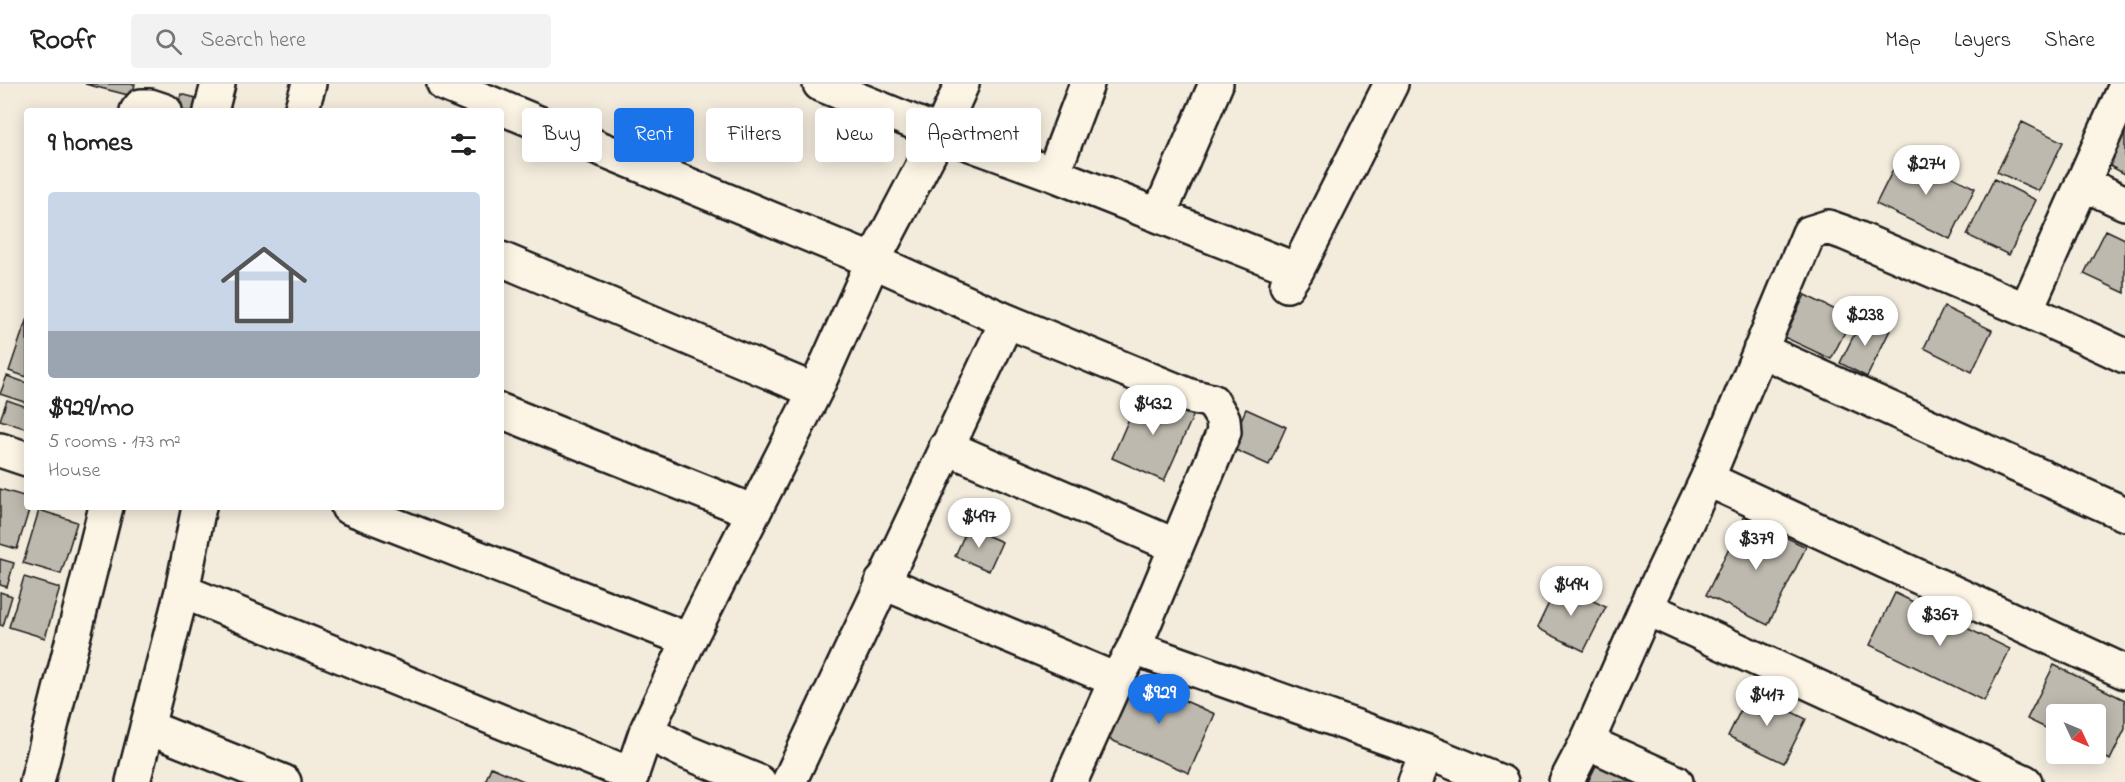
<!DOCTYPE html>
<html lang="en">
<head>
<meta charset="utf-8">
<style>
	body { margin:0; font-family:"Indie Flower",sans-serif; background:#f2f2f2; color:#222; height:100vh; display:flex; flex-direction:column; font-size:22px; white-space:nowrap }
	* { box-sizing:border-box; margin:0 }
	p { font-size:20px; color:#767676 }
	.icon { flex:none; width:33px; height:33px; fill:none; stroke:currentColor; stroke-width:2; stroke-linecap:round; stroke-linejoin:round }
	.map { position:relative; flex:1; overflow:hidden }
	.panel { position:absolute; left:24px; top:24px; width:480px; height:402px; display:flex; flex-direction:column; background:#fff; border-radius:6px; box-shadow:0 3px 15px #0003 }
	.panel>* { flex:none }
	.banner { position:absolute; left:522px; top:24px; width:570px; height:54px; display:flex; gap:12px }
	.needle { width:39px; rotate:134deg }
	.tools { position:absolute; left:2046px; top:620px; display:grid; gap:12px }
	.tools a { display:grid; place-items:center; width:60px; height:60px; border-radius:6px; background:#fff; box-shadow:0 3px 15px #0003; font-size:30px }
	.price { position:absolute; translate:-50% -51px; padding:0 14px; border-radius:21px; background:#fff; color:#222; font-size:20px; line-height:39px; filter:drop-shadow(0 2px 3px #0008) }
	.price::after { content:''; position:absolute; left:50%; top:36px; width:18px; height:14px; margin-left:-9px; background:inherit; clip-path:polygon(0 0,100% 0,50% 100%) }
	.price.active { background:#1a73e8; color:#fff }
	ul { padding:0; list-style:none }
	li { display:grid; align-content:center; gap:12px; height:318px; padding:0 24px }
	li+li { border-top:2px solid #e0e0e0 }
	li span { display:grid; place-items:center; height:186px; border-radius:6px; color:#555 }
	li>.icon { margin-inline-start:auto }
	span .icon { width:108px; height:108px; fill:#fffc; stroke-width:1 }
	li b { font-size:26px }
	h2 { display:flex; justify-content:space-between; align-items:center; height:72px; padding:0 24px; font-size:26px }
	.pill { padding:0 21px; border-radius:6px; background:#fff; box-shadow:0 3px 15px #0003; font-size:21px; line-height:54px }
	.pill.active { background:#1a73e8; color:#fff }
	header { display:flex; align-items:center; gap:36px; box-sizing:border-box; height:84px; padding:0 30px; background:#fff; border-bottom:2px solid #e0e0e0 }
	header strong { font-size:28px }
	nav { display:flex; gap:33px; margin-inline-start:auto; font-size:21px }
	.search { width:420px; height:54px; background:#f2f2f2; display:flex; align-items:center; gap:15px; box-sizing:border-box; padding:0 21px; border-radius:6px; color:#767676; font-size:22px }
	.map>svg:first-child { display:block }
</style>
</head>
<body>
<header>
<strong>Roofr</strong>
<div class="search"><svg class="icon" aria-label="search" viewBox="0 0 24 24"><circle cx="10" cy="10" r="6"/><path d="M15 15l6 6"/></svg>Search here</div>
<nav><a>Map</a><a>Layers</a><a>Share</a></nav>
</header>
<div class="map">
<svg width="2125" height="698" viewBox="0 0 2125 698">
	<rect width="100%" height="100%" fill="#f3ecdd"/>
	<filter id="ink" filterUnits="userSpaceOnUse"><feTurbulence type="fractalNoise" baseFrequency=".0167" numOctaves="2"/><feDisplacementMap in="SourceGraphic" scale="12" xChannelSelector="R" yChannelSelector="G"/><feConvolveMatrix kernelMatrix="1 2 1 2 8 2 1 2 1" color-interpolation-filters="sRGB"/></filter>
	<g filter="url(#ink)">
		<path fill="#beb9ae" stroke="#1c1c1c" stroke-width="1.5" d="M85 0H135L132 12Z
			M181 10 203 16 200 27H177Z
			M2022 38 2063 58 2039 107 1997 88Z
			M2125 43V90L2106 80Z
			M1902 68 1975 104 1950 155 1876 120Z
			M1994 95 2036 116 2009 171 1967 151Z
			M2106 146 2125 155V209L2084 190Z
			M1805 211 1852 234 1831 275 1784 253Z
			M1944 223 1992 246 1972 288 1924 264Z
			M1863 233 1890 246 1867 293 1840 279Z
			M27 234V293L9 287Z
			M7 292 27 299V319L0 310Z
			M1141 307 1194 330 1164 397 1112 374Z
			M7 316 27 323V345L0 336Z
			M1246 325 1286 343 1269 381 1229 363Z
			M0 405 27 413V423H30L17 465 0 460Z
			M39 426 77 438 61 490 23 479Z
			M1744 433 1806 463 1768 541 1706 511Z
			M968 443 1002 458 989 487 955 472Z
			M0 475 14 479 7 503 0 501Z
			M24 493 60 504 45 554 9 543Z
			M1558 500 1606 523 1584 567 1537 544Z
			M0 508 12 512 3 542 0 541Z
			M1895 509 2010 565 1984 617 1870 561Z
			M2054 581 2125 616V645L2110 676 2096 668V630H2056V649L2027 635Z
			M1130 593 1215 630 1189 689 1104 653Z
			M1750 607 1806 635 1784 679 1728 652Z
			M1602 669 1663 698H1588Z
			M491 683 526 698H485Z"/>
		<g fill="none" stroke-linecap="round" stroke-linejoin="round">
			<g stroke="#1c1c1c" stroke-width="38">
				<path id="minor" d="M444 0 873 177 1007 237 1190 312 1212 317 1223 335 1224 348 1134 564 1116 596 1070 698
					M820 0 940 49 1053 90 1297 186
					M137 27 141 22H150L165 27
					M211 27 218 0
					M301 27 309 0
					M1053 90 1087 0
					M2082 99 2125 119
					M1159 131 1216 0
					M501 175 815 307
					M1287 201 1297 186 1391 0
					M2026 226 2125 4
					M1760 266 2125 430
					M501 327 754 428
					M946 363 1176 462
					M0 366 27 375
					M1707 395 2125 588
					M348 423 689 556
					M882 498 1116 596
					M182 507 632 691
					M1646 524 2025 698
					M1134 564 1427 668 1501 698
					M147 643 284 698
					M646 648 686 668 759 698
					M1587 658 1676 698
					M37 698 106 423
					M133 698 182 507 199 423
					M629 698 646 648 689 556 815 307 873 177 940 49 962 0
					M789 698 1007 237
					M1415 698 1427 668
					M1566 698 1587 658 1646 524 1707 395 1809 149 1828 143 1845 149 2026 226 2125 272"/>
			</g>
			<use href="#minor" stroke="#fcf5e5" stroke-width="33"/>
		</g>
	</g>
</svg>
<div class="tools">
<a><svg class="needle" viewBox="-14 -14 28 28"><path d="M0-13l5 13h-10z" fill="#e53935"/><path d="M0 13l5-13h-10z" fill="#767676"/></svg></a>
</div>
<b class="price" style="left:1926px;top:112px">$274</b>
<b class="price" style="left:1865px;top:263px">$238</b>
<b class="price" style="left:1153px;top:352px">$432</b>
<b class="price" style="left:979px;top:465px">$497</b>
<b class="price" style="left:1756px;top:487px">$379</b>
<b class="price" style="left:1571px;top:533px">$494</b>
<b class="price" style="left:1940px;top:563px">$367</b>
<b class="price active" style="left:1159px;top:641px">$929</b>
<b class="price" style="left:1767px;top:643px">$417</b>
<div class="banner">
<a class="pill">Buy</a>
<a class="pill active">Rent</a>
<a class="pill">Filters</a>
<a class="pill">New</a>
<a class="pill">Apartment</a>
</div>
<section class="panel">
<h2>9 homes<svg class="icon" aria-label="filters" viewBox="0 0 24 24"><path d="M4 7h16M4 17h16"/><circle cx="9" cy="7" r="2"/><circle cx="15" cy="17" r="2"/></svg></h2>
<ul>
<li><span style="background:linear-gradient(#c9d6e8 75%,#9aa5b1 0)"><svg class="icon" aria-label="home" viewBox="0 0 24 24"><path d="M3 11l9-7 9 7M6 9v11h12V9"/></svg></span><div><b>$929/mo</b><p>5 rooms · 173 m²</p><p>House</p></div></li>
</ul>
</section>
</div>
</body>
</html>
